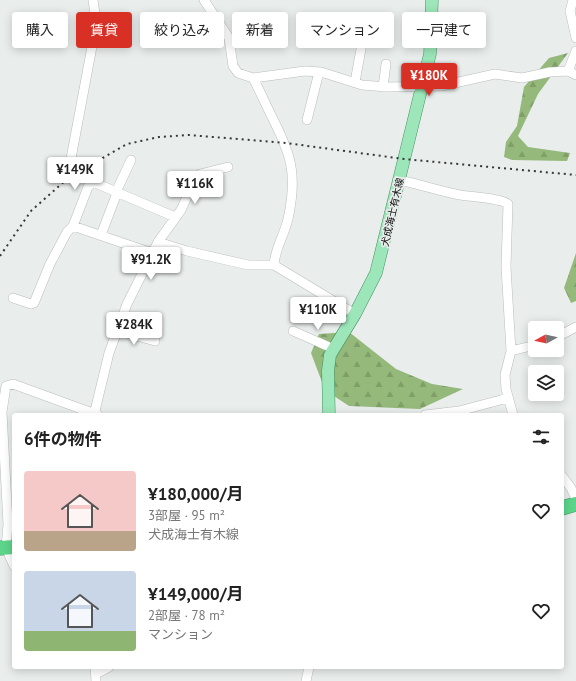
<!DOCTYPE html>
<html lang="ja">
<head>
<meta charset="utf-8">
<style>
	body { margin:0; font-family:"PT Sans","Noto Sans JP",sans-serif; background:#f6f6f6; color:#222; height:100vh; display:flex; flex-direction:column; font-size:15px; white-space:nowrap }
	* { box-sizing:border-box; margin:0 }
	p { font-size:13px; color:#767676 }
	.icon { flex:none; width:22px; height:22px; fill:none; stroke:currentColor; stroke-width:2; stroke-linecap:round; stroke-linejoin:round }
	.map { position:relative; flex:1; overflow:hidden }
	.details { position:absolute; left:12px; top:413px; width:552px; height:256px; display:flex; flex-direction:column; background:#fff; border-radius:4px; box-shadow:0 2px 10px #0003 }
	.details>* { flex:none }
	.banner { position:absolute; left:12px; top:12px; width:552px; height:36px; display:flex; gap:8px }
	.needle { width:26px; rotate:262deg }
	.controls { position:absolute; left:528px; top:321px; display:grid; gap:8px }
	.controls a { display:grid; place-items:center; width:36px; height:36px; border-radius:4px; background:#fff; box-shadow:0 2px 10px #0003; font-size:20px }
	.price { position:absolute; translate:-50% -34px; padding:0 9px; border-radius:4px; background:#fff; color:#222; font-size:13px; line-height:26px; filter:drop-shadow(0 1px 2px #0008) }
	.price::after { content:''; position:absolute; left:50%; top:24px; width:12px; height:9px; margin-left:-6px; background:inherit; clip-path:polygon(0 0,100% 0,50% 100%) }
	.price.selected { background:#d93025; color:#fff }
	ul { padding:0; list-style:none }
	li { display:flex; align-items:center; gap:12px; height:100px; padding:0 12px }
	li span { display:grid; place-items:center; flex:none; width:112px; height:80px; border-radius:4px; color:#555 }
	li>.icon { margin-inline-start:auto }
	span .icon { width:48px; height:48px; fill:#fffc; stroke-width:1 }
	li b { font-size:17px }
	h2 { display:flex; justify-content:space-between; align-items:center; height:48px; padding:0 12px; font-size:17px }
	.tag { padding:0 14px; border-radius:4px; background:#fff; box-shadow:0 2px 10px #0003; font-size:14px; line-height:36px }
	.tag.selected { background:#d93025; color:#fff }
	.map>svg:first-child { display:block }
</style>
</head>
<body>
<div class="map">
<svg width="576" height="681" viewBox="0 0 576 681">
	<defs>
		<pattern id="forest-firs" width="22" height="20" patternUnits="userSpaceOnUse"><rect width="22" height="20" fill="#94b97a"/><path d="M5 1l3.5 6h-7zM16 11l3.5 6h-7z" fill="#7f9e68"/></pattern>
	</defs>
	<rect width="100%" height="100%" fill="#e9edec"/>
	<path fill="url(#forest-firs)" d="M568 53 538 94 518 136 528 147 570 153 567 161 512 160 504 157 506 142 517 126 524 87 549 58Z
		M576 253V301L571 303 564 288Z
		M349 332 396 369 432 384 463 389 420 409 349 406 325 390 311 353 319 334Z"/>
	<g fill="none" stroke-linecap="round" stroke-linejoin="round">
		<g stroke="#babdbc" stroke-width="10">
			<path id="minor" d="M204 0 229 38 233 66 238 73 253 78 305 71 321 72
				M573 0 570 11 576 38
				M568 71 576 51
				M253 78C259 89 264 101 270 113 291 154 298 173 288 219 284 236 275 248 274 265
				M355 82 361 49
				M383 87 386 64
				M307 120 318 76 321 72 362 85 387 87 441 86 495 74 522 78 550 72 568 71 576 75
				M69 169 94 36 95 14 93 0
				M399 180C419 184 439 191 460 195 472 197 500 198 508 204L506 267 511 351 505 375 506 389 513 415
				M116 192 131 160
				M73 226 152 253
				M101 235 117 193
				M158 242 181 210 196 177 200 174 228 167
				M13 298 31 304 34 303 50 264 67 232 73 226 88 187 93 182 175 217
				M119 331 155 341
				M293 331 334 349
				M557 337 576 327
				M511 351 535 345
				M94 415 109 353 127 304 158 242 187 251 248 265H274L355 314
				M425 415 459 411 508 398
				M562 476 571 488 576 499
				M14 566 6 548 8 524 2 412 6 386 13 384 98 415
				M95 667 96 681
				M96 674 109 667
				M306 681 309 667"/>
		</g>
		<g stroke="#429160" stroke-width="13">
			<path id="major" d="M329 415 328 371 330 355 355 314 376 273 430 54 432 0"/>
		</g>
		<g stroke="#429160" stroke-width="15">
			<path id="highway" d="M562 508 576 504
				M0 548 14 547"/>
		</g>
		<use href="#minor" stroke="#fff" stroke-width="9"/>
		<use href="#major" stroke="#9de6b9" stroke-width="12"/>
		<use href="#highway" stroke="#5cd58a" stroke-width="14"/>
		<path stroke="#363837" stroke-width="2" stroke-dasharray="2 4" stroke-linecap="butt" d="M0 256 31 211 68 178 127 144 159 137 189 135 286 143 404 159 576 175"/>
	</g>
	<g text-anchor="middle" stroke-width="3.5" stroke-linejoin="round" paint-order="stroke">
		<g font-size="10" fill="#111212" stroke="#e9edec">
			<text transform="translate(392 212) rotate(-77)" y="4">犬成海士有木線</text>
		</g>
	</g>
</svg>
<div class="controls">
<a><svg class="needle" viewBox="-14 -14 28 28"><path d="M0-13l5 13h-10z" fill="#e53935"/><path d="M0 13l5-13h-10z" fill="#767676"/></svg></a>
<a><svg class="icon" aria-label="layers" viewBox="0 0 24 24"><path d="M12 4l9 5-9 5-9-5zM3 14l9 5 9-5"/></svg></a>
</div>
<b class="price selected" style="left:429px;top:97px">¥180K</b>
<b class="price" style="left:75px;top:191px">¥149K</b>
<b class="price" style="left:195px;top:205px">¥116K</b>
<b class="price" style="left:151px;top:281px">¥91.2K</b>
<b class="price" style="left:318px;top:331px">¥110K</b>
<b class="price" style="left:134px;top:346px">¥284K</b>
<div class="banner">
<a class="tag">購入</a>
<a class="tag selected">賃貸</a>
<a class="tag">絞り込み</a>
<a class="tag">新着</a>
<a class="tag">マンション</a>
<a class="tag">一戸建て</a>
</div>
<section class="details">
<h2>6件の物件<svg class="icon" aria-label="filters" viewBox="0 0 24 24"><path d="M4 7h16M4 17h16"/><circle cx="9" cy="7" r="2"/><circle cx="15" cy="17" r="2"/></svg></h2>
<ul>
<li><span style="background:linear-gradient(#f6c9c9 75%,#b9a48a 0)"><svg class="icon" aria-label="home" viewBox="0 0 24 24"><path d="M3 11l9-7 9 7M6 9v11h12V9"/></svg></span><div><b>¥180,000/月</b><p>3部屋 · 95 m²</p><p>犬成海士有木線</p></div><svg class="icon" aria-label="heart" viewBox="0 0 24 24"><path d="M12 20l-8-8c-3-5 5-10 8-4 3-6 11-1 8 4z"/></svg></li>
<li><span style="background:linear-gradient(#c9d6e8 75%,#8fb573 0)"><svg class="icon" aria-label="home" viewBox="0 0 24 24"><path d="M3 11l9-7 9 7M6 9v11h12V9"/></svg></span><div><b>¥149,000/月</b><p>2部屋 · 78 m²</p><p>マンション</p></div><svg class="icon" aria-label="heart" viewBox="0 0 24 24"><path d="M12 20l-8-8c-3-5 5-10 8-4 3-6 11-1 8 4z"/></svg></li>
</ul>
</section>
</div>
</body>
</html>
